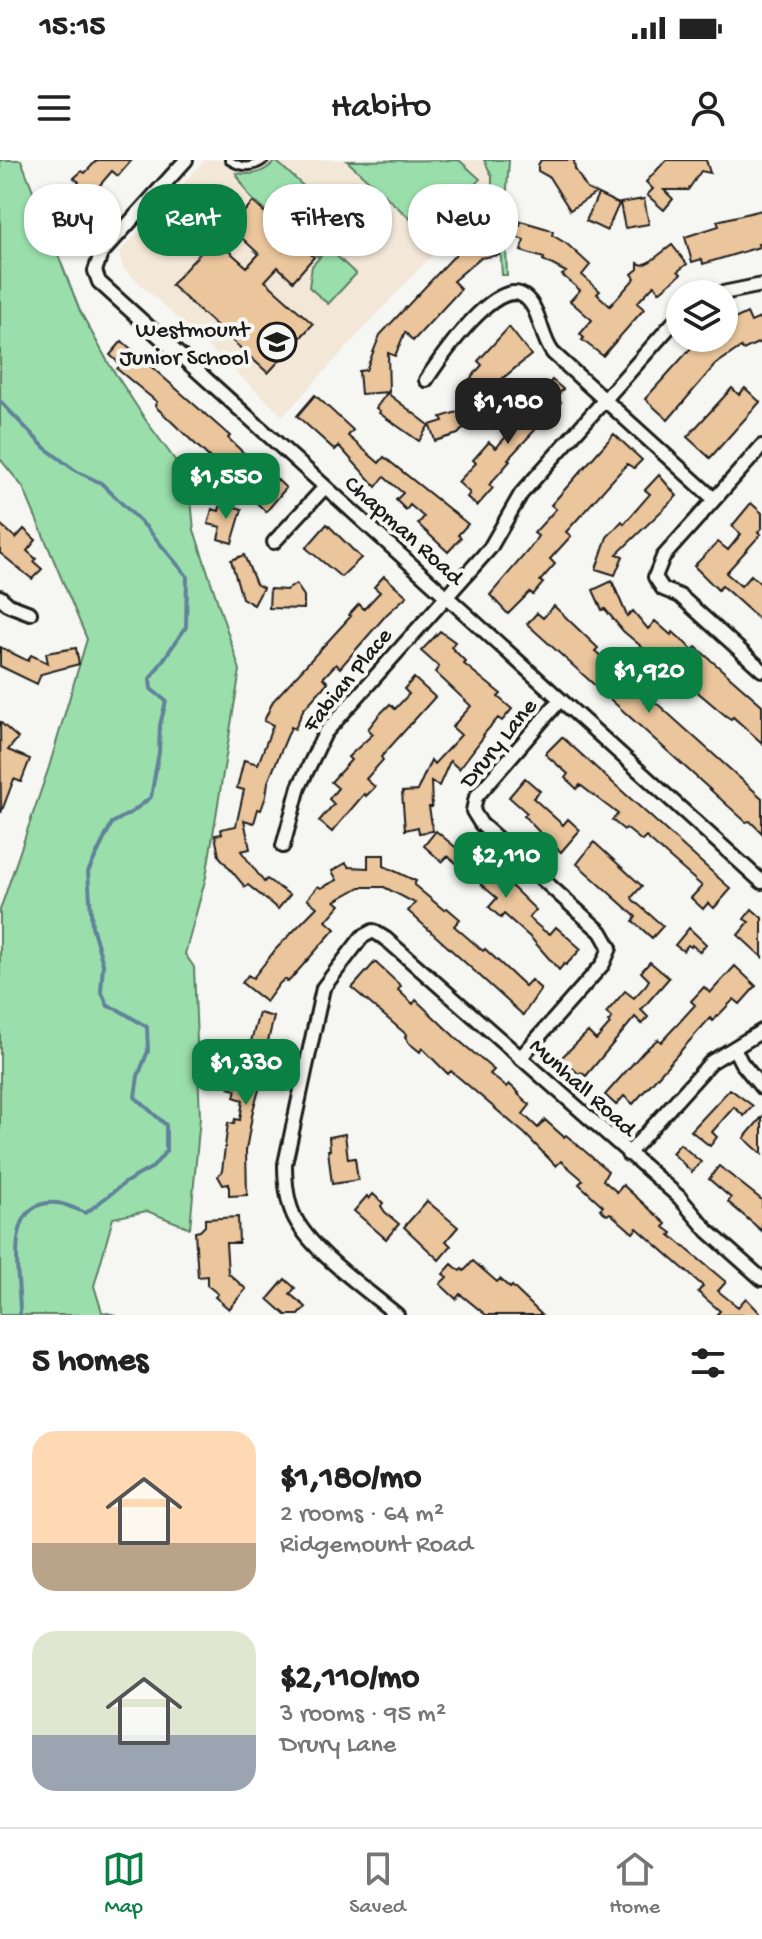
<!DOCTYPE html>
<html lang="en">
<head>
<meta charset="utf-8">
<style>
	body { margin:0; font-family:"Gochi Hand",sans-serif; background:#f2f2f2; color:#222; height:100vh; display:flex; flex-direction:column; font-size:30px; white-space:nowrap }
	* { box-sizing:border-box; margin:0 }
	p { font-size:26px; color:#767676 }
	.icon { flex:none; width:44px; height:44px; fill:none; stroke:currentColor; stroke-width:2; stroke-linecap:round; stroke-linejoin:round }
	.map { position:relative; height:1155px; overflow:hidden }
	.panel { display:flex; flex-direction:column; background:#fff; flex:1 }
	.panel>* { flex:none }
	.top-card { position:absolute; left:24px; top:24px; width:714px; height:72px; display:flex; gap:16px }
	.tools { position:absolute; left:666px; top:120px; display:grid; gap:16px }
	.tools a { display:grid; place-items:center; width:72px; height:72px; border-radius:50%; background:#fff; box-shadow:0 2px 6px #0004; font-size:40px }
	.price { position:absolute; translate:-50% -68px; padding:0 18px; border-radius:16px; background:#0b8043; color:#fff; font-size:26px; line-height:52px; filter:drop-shadow(0 2px 4px #0008) }
	.price::after { content:''; position:absolute; left:50%; top:48px; width:24px; height:18px; margin-left:-12px; background:inherit; clip-path:polygon(0 0,100% 0,50% 100%) }
	.price.current { background:#222; color:#fff }
	ul { padding:0; list-style:none }
	li { display:flex; align-items:center; gap:24px; height:200px; padding:0 32px }
	li span { display:grid; place-items:center; flex:none; width:224px; height:160px; border-radius:24px; color:#555 }
	li>.icon { margin-inline-start:auto }
	span .icon { width:96px; height:96px; fill:#fffc; stroke-width:1 }
	li b { font-size:34px }
	h2 { display:flex; justify-content:space-between; align-items:center; height:96px; padding:0 32px; font-size:34px }
	.tag { padding:0 28px; border-radius:32px; background:#fff; box-shadow:0 2px 6px #0004; font-size:28px; line-height:72px }
	.tag.current { background:#0b8043; color:#fff }
	.status { display:flex; justify-content:space-between; align-items:center; height:56px; padding:0 40px; background:#fff; direction:ltr }
	.status svg { height:22px; fill:currentColor }
	header { display:flex; justify-content:space-between; align-items:center; height:104px; padding:0 32px; background:#fff; font-size:36px; font-weight:600 }
	.dock { display:flex; justify-content:space-around; align-items:center; height:112px; border-top:2px solid #e0e0e0; background:#fff; font-size:22px; color:#767676 }
	.dock a { display:grid; justify-items:center; gap:4px }
	.dock .current { color:#0b8043 }
	.map>svg:first-child { display:block }
</style>
</head>
<body>
<div class="status"><b>15:15</b><svg viewBox="0 0 49 12"><path d="M0 12V9h3v3zM5 12V6h3v6zM10 12V3h3v9zM15 12V0h3v12zM26 1h20v11H26zM47 4h2v5h-2z"/></svg></div>
<header><svg class="icon" aria-label="menu" viewBox="0 0 24 24"><path d="M4 6h16M4 12h16M4 18h16"/></svg>Habito<svg class="icon" aria-label="person" viewBox="0 0 24 24"><circle cx="12" cy="8" r="4"/><path d="M4 21q1-7 8-7t8 7"/></svg></header>
<div class="map">
<svg width="762" height="1155" viewBox="0 0 762 1155">
	<rect width="100%" height="100%" fill="#f6f6f2"/>
	<filter id="ink" filterUnits="userSpaceOnUse"><feTurbulence type="fractalNoise" baseFrequency=".0125" numOctaves="2"/><feDisplacementMap in="SourceGraphic" scale="16" xChannelSelector="R" yChannelSelector="G"/><feConvolveMatrix kernelMatrix="1 2 1 2 8 2 1 2 1" color-interpolation-filters="sRGB"/></filter>
	<g filter="url(#ink)">
		<path fill="#f3e7d8" d="M205 0H484L492 16V30L283 256 123 108 119 93Z"/>
		<path fill="#9adfab" stroke="#5b7e64" stroke-width="2" d="M0 0H21L80 151 109 204 147 262 189 319 194 370 240 510 206 717 185 794 194 807 200 957 190 1068 147 1051 113 1058 94 1126 102 1152 116 1155H0V750L49 607 87 479 23 327 0 299Z
			M459 0 480 19 428 75 347 1Z
			M484 0H509L505 58 507 115H502L497 39 492 30V16Z
			M276 1 346 65 318 97 250 37 236 13C254 16 263 13 276 1Z
			M328 88 356 114 328 144 309 127 312 106Z"/>
		<g fill="none" stroke-linecap="round" stroke-linejoin="round">
			<path stroke="#61839a" stroke-width="4" d="M0 241 45 288 76 311 101 323 147 368 187 416 186 467 150 519 151 529 166 541 160 565 159 592 151 637 132 652 112 663 88 712 92 766 103 804 101 831 108 846 119 850 147 867 148 891 138 916 135 937 166 965V991L153 1007 126 1022 86 1053C77 1050 67 1044 57 1043 0 1038 21 1122 20 1155"/>
		</g>
		<path fill="#ebc59c" stroke="#1c1c1c" stroke-width="2" d="M97 0H132L118 16 112 11 99 26 102 28 79 54 85 59 74 71 66 64 53 76 40 64 52 50 50 47 56 40 60 44 79 22 74 18 82 11 85 13Z
			M541 0H574L575 9 587 29 596 33 570 50 549 17 538 11V5Z
			M666 0H706L710 13 701 11 688 30H664L673 39 664 50 647 35 653 29 646 22Z
			M598 34 619 44 607 71 586 61Z
			M644 39 649 64 625 68 620 43Z
			M253 42 314 97 293 121 278 107 265 121 313 164 268 213 171 125 214 78 247 107 259 94 230 67Z
			M762 50V84H758L759 87 703 104 702 99 692 102 685 77 719 66 717 61Z
			M521 61 548 69 553 72 552 75 567 84 590 105 582 115 600 131 597 134 610 146 635 118 632 114 638 109V103L643 105 651 101 672 85 687 104 678 111 681 114 659 132 654 125 637 143 644 149 603 196 582 180 584 178 580 174 592 160 570 141 580 130 562 115 566 112 543 100 544 98 521 91 524 80 513 76 516 64 520 65Z
			M496 74 499 95 480 98 453 121 461 129 413 181 405 172 395 196 388 193 389 232 361 234 359 211 366 210 380 175 472 77Z
			M747 153 751 162 762 157V181L743 190 741 187 715 205 668 260 645 239 700 178H724V164Z
			M509 167 531 195 497 223 501 227 458 274 435 281 430 265 443 261 441 257 467 249 461 244 473 232 465 225 482 205 478 201Z
			M122 181 230 276 228 278 250 299 263 310 265 308 286 328 266 352 238 324 245 317 231 305 225 312 157 248 155 245 157 242 117 209 121 205 110 195Z
			M552 220 563 229 556 237 561 242 508 299 510 301 489 325 493 328 477 346 467 337 470 333 458 322 476 303 473 300 489 282 496 288 539 239 537 237Z
			M732 228 739 235 745 228 760 242 710 298 687 277Z
			M387 233 429 265 419 281 379 253 380 251 376 248Z
			M315 235 353 270 348 276 379 303 384 297 468 364 458 375 461 378 448 392 418 364 424 357 410 345 406 350 396 340 403 333 384 317 376 327 339 286 335 290 297 256Z
			M614 274 642 300 634 308 627 304 566 372 571 376 550 399 555 404 540 421 543 423 533 435 530 432 508 454 490 435 531 387 538 376 534 373 556 349 551 345Z
			M659 315 677 336 617 394 623 396 615 415 596 409 607 377 622 361 624 364 650 334 645 330Z
			M221 343 242 349 232 383 218 379 221 367 208 364 212 349 219 351Z
			M751 343 762 353V368L758 372 761 374 726 413 741 426 751 415 762 425V462L722 426 718 430 694 406 718 382 728 390 741 374 732 366Z
			M0 364 16 378 24 369 36 380 27 391 36 399 34 402 42 409 32 419 0 393Z
			M327 364 361 398 341 417 306 388Z
			M244 395 256 424 263 428 254 445 242 438 231 400Z
			M384 416 407 436 387 454 340 508 336 504 323 518 328 522 303 550 295 569 291 567 268 622 266 636 261 650 258 649 254 663 244 660 250 689 241 691 264 722 267 719 290 735 278 749 248 725 245 727 219 696 215 675 222 674 221 669 236 666 244 630 237 628 244 600 258 604 273 565 264 561 273 541 351 456 349 455 359 444 364 449 380 432 374 427Z
			M612 421 627 456 633 451 648 469 655 461 671 475 673 472 693 490 696 487 762 545V583L733 557 731 559 726 556 694 529 698 524 675 505 672 508 652 490 649 493 623 471 605 449 602 450 593 430Z
			M296 424 304 436V449L269 448 270 429 287 430Z
			M554 446 598 488 595 491 610 504 611 502 762 638V673L750 661 746 662 527 464 537 453 543 458Z
			M440 471 455 482 451 487 466 502 464 504 501 534 498 537 512 549 502 561 498 558 483 575 484 576 459 609 450 601 439 626 431 622 432 647H429L433 671 419 673 418 667 405 670 402 632 417 631 431 600 434 604 461 575 452 567 471 546 435 512 439 507 421 491Z
			M0 487 28 501 31 495 48 503 46 493 76 488 79 504 41 514 37 524 0 506Z
			M414 518 435 537 381 597 383 600 366 619 375 627 366 636 364 634 332 672 319 661 334 644 329 639 338 628 331 622 351 600 348 597 373 574 368 569 379 555 390 544 395 549 409 534 404 529Z
			M0 562 18 578 8 590 30 599 21 622 14 619 1 653Z
			M562 577 731 729 714 748 708 743 703 749 691 738 702 726 646 677 642 681 626 668 624 670 612 660 618 654 580 625 577 629 565 618 568 614 545 594Z
			M525 618 540 631 533 638 563 665 568 659 580 670 561 692 544 677 524 656 527 653 509 637Z
			M436 671 460 691 466 685 503 718 536 750 529 758 544 771 550 774 556 767 581 789 566 805 564 804 559 810 531 778 504 754 501 758 489 747 497 738 448 696 442 702 424 686Z
			M594 682 642 726 632 737 633 740 663 766 652 778 633 761 636 757 577 704Z
			M368 695H384V706L416 721 414 725 444 750 447 748 460 759 454 766 483 791 485 789 525 826 531 820 541 829 523 855 408 751 415 743 384 727H360L335 741 340 745 326 761 335 769 288 822 285 819 280 823 266 842 242 823 248 815 253 818 276 789 317 747 307 739 318 726 321 728 337 720 332 711 346 703 349 707 368 708Z
			M752 749 762 758V797L738 775 749 762 744 759Z
			M689 768 706 784 700 792 692 785 691 787 688 785 683 791 675 785Z
			M375 802 401 826 398 830 413 844 416 840 457 879 494 910 490 914 506 927 509 924 519 933 518 934 530 945 523 954 538 968 545 960 564 977 566 975 608 1011 603 1020 617 1032 623 1025 666 1064 664 1067 672 1073 670 1075 726 1122 718 1131 738 1147 746 1138 762 1155H716L720 1151 698 1132 703 1126 637 1068 633 1073 610 1053 607 1055 600 1049 603 1046 579 1024 583 1020 561 1001 556 1006 525 974 463 921 451 911 448 914 422 888 420 892 409 883 405 877 407 875 352 828Z
			M650 802 669 818 641 850 648 857 642 864 635 857 586 916 581 912 579 914 561 898 588 872 596 880 610 864 608 862 612 858 606 853 625 831 634 838 646 825 649 820 641 812Z
			M735 806 756 826 740 844 734 839 713 861 710 858 633 944 624 936 616 945 605 935 644 891 658 879 661 882 675 867 695 845 691 841 704 827 710 833Z
			M259 853 274 857 268 881 273 883 253 950 246 990 247 1035 229 1036V1024L223 1025 218 1016 222 1011 228 963 234 964 235 959 240 960 243 940 234 937 236 930 229 928 233 916 236 917 240 903 243 904 246 899Z
			M730 929 753 946 744 956 734 947 712 972 717 977 710 986 691 971Z
			M762 957V994L744 978Z
			M345 974 348 999 355 998 358 1020 332 1024 328 990H330L329 977Z
			M680 984 701 1002 692 1012 672 993Z
			M719 1006 762 1040V1071L728 1042 731 1038 709 1019Z
			M373 1034 383 1043 381 1046 385 1052 399 1064 386 1079 354 1051 367 1036 369 1039Z
			M427 1041 458 1067 446 1081 451 1086 439 1100 404 1067Z
			M238 1057 239 1083H226L228 1113 246 1129 229 1149 215 1137 218 1134 207 1125V1116L198 1117 195 1072 200 1071 205 1066V1059Z
			M473 1101 497 1122 500 1119 510 1128 512 1126 542 1155H486L460 1134 456 1139 440 1124 447 1117 443 1114 452 1104 460 1111 462 1109 464 1111Z
			M285 1119 295 1128 290 1134 306 1147 299 1155H286L268 1139Z"/>
		<g fill="none" stroke-linecap="round" stroke-linejoin="round">
			<g stroke="#1c1c1c" stroke-width="12">
				<path id="service" d="M229 0C241 8 252 9 264 0"/>
			</g>
			<g stroke="#1c1c1c" stroke-width="18">
				<path id="minor" d="M186 0 101 94 95 111 99 122 762 722
					M718 134 762 125
					M426 220C440 199 497 114 525 137 541 150 540 177 553 193L714 339
					M762 286 663 397 655 417 663 429 680 436 762 510
					M274 382 325 327
					M0 437 9 445 30 453
					M283 686 299 627 325 573 490 388 521 334 680 155
					M734 888 741 902 762 928
					M520 898 603 804 610 788 601 772 481 664 473 651 476 637 560 540
					M628 994 711 902 762 871
					M397 1155C366 1129 309 1090 293 1054 286 1038 285 1021 285 1004L323 828 362 777 373 771 386 779 679 1037 708 1071 762 1119"/>
			</g>
			<use href="#service" stroke="#f6f6f2" stroke-width="6"/>
			<use href="#minor" stroke="#f6f6f2" stroke-width="12"/>
		</g>
	</g>
	<defs>
		<g id="school-ring" transform="scale(2)"><circle r="9.5" fill="#f6f6f2" stroke="#1c1c1c" stroke-width="1.5"/><path d="M0-5L7-2L0 1L-7-2ZM-4 1L0 2.5L4 1V4Q0 6-4 4Z" fill="#1c1c1c"/></g>
	</defs>
	<g fill-rule="evenodd">
		<use href="#school-ring" x="277" y="182"/>
	</g>
	<g text-anchor="middle" stroke-width="8" stroke-linejoin="round" paint-order="stroke">
		<g font-size="24" fill="#1c1c1c" stroke="#f6f6f2" text-anchor="end">
			<text x="249" y="176">Westmount<tspan x="249" dy="28">Junior School</tspan></text>
		</g>
		<g font-size="24" fill="#1c1c1c" stroke="#f6f6f2">
			<text transform="translate(405 369) rotate(42)" y="8">Chapman Road</text>
			<text transform="translate(346 519) rotate(-51)" y="8">Fabian Place</text>
			<text transform="translate(497 582) rotate(-51)" y="8">Drury Lane</text>
			<text transform="translate(584 926) rotate(42)" y="8">Munhall Road</text>
		</g>
	</g>
</svg>
<div class="tools">
<a><svg class="icon" aria-label="layers" viewBox="0 0 24 24"><path d="M12 4l9 5-9 5-9-5zM3 14l9 5 9-5"/></svg></a>
</div>
<b class="price current" style="left:508px;top:286px">$1,180</b>
<b class="price" style="left:226px;top:361px">$1,550</b>
<b class="price" style="left:649px;top:555px">$1,920</b>
<b class="price" style="left:506px;top:740px">$2,110</b>
<b class="price" style="left:246px;top:947px">$1,330</b>
<div class="top-card">
<a class="tag">Buy</a>
<a class="tag current">Rent</a>
<a class="tag">Filters</a>
<a class="tag">New</a>
</div>
</div>
<section class="panel">
<h2>5 homes<svg class="icon" aria-label="filters" viewBox="0 0 24 24"><path d="M4 7h16M4 17h16"/><circle cx="9" cy="7" r="2"/><circle cx="15" cy="17" r="2"/></svg></h2>
<ul>
<li><span style="background:linear-gradient(#ffd9b3 70%,#b9a48a 0)"><svg class="icon" aria-label="home" viewBox="0 0 24 24"><path d="M3 11l9-7 9 7M6 9v11h12V9"/></svg></span><div><b>$1,180/mo</b><p>2 rooms · 64 m²</p><p>Ridgemount Road</p></div></li>
<li><span style="background:linear-gradient(#dfe7d0 65%,#9aa5b1 0)"><svg class="icon" aria-label="home" viewBox="0 0 24 24"><path d="M3 11l9-7 9 7M6 9v11h12V9"/></svg></span><div><b>$2,110/mo</b><p>3 rooms · 95 m²</p><p>Drury Lane</p></div></li>
</ul>
</section>
<nav class="dock">
<a class="current"><svg class="icon" aria-label="map" viewBox="0 0 24 24"><path d="M3 6l6-2 6 2 6-2v14l-6 2-6-2-6 2zM9 4v14M15 6v14"/></svg>Map</a>
<a><svg class="icon" aria-label="saved" viewBox="0 0 24 24"><path d="M7 4h10v16l-5-4-5 4z"/></svg>Saved</a>
<a><svg class="icon" aria-label="home" viewBox="0 0 24 24"><path d="M3 11l9-7 9 7M6 9v11h12V9"/></svg>Home</a>
</nav>
</body>
</html>
